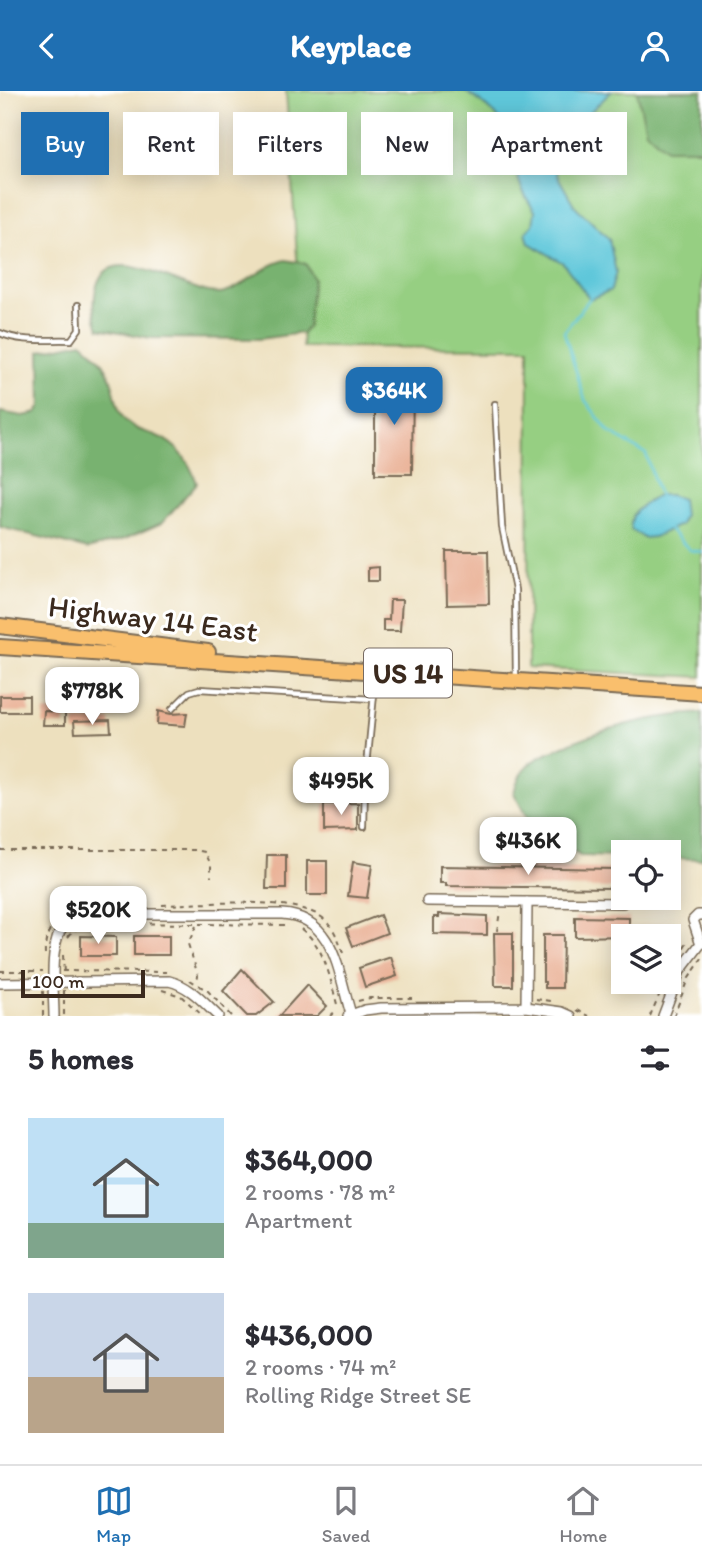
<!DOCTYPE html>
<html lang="en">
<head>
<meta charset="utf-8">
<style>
	body { margin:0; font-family:Itim,sans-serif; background:#f2f2f3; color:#2b2b33; height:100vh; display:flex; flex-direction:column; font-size:26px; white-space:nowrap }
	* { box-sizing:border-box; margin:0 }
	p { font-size:23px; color:#7c7c81 }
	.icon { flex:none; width:38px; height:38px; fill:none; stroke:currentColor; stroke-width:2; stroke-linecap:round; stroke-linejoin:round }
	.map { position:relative; height:925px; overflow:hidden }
	.details { display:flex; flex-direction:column; background:#fff; flex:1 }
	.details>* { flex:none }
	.guide { position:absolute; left:21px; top:21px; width:662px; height:63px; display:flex; gap:14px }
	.tools { position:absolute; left:611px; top:749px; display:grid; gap:14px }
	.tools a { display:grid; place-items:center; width:70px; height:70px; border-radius:0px; background:#fff; box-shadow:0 4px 18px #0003; font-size:35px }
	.scale { position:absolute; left:21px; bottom:18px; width:124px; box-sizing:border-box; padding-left:7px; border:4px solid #3b2a1e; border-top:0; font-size:19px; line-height:24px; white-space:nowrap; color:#3b2a1e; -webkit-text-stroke:5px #fff; paint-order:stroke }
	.price { position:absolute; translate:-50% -60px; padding:0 16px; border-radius:14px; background:#fff; color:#222; font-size:23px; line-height:46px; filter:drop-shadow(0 2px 4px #0008) }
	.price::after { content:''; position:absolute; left:50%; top:42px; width:21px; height:16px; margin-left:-10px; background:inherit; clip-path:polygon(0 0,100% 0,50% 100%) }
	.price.current { background:#1f6fb2; color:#fff }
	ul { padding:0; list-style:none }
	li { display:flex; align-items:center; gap:21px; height:175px; padding:0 28px }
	li span { display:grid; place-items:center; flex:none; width:196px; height:140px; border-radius:0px; color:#555 }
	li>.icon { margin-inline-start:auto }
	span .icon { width:84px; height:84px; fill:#fffc; stroke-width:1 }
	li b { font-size:30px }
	h2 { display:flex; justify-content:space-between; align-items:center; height:84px; padding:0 28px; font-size:30px }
	.chip { padding:0 24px; border-radius:0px; background:#fff; box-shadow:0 4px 18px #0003; font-size:24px; line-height:63px }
	.chip.current { background:#1f6fb2; color:#fff }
	header { display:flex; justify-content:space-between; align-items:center; height:91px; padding:0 28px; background:#1f6fb2; color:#fff; font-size:32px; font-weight:700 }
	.tabs { display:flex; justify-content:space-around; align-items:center; height:98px; border-top:2px solid #e1e1e2; background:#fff; font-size:19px; color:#7c7c81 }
	.tabs a { display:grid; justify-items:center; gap:4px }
	.tabs .current { color:#1f6fb2 }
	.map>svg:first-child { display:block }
</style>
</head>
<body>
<header><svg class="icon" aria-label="back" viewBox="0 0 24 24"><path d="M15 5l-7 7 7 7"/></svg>Keyplace<svg class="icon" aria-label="person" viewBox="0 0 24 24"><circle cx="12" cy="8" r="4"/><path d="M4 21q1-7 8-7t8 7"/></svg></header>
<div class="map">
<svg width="702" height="925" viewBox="0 0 702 925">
	<rect width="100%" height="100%" fill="#fff"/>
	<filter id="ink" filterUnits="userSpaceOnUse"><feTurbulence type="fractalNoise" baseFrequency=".0143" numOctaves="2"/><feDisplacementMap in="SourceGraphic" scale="14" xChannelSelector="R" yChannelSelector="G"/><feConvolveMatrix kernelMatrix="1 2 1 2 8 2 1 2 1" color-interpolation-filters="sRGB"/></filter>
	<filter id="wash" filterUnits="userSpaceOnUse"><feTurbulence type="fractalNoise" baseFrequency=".00686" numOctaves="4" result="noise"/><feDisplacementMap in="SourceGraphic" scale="28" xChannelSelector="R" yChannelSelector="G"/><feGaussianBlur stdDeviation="1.57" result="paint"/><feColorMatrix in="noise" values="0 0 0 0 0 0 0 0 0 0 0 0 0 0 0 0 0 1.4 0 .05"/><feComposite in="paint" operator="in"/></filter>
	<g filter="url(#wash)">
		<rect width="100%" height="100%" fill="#ede0be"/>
		<path fill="#96cf82" stroke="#687c50" stroke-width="2" d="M286 0H702V586L528 577 529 257 303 256Z"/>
		<path fill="#78b270" stroke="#5a6e47" stroke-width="2" d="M637 0H702V58H666L646 40Z
			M286 169 306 173 313 188 308 236 302 242 259 248 151 247 99 237C94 224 93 208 97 194 111 146 189 204 219 202 241 200 260 175 286 169Z
			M82 251C95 262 106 272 111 289 116 302 116 320 126 330 135 339 144 340 155 344 178 353 189 370 197 392L162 432 125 448 88 458 0 436V321L23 325 37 322 41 315 40 260Z
			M702 622V768L669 767 668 761H623V766L580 765 556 747 541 739 527 727 514 702C516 691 520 682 528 674 535 667 548 663 557 658 604 636 650 625 702 622Z"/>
		<path fill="#5ec7da" stroke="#4c787c" stroke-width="2" d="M464 0H612L555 55 557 84 574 114 609 148 616 181 611 199 590 208 563 172 529 152 526 141 533 134 535 120C527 109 519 96 517 81 516 72 519 62 517 54 513 36 479 8 464 0Z
			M659 404H670L682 408 684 425 680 434 654 446 644 447 631 438C629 419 645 413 659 404Z"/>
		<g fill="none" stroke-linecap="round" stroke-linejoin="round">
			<path stroke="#5ec7da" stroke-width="2.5" d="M590 207 564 241 585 309 609 341 646 363 659 405
				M666 435 690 459 702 461"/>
		</g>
		<g id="blocks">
			<path fill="#e9ae92" d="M375 289H413L412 383H375Z
				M446 460H488L489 513 447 514Z
				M379 476V490H368V477Z
				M390 509H402L400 540H383V529H389Z
				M0 605H29V621H0Z
				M44 620 65 621V634H43Z
				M158 620 171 623 187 622 185 635 157 633Z
				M110 629 111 641 75 642 74 630Z
				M358 712V739L324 740V713Z
				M267 764H286V798H266Z
				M307 770H327V804H307Z
				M353 771 372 774 367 807 348 805Z
				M440 775 616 778V797L446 795V792H440Z
				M439 823 487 825V844L434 843V826H439Z
				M380 824 387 842 353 855 346 837Z
				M575 826 629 827V845L575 846Z
				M494 842H513V895H495Z
				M543 844H563L562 897H545V891H543Z
				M81 845 116 846V865H81Z
				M134 845H169V864H134Z
				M391 866 397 885 365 896 359 877Z
				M242 878 274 911 256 925H247L223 900Z
				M307 894 327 915 317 925H279Z"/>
		</g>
	</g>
	<g filter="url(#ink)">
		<use href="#blocks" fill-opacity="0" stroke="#796a56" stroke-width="2"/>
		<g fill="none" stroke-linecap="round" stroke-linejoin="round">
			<g stroke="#796a56" stroke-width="8">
				<path id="service" d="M0 242C22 252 47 248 71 249L79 238 78 214
					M495 313 502 436 515 499 516 588
					M172 618 189 601 199 598 373 608
					M364 736 365 695 376 583"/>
			</g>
			<g stroke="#796a56" stroke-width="12">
				<path id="minor" d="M427 810 623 812
					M701 853 693 829 698 824H702
					M0 892 169 890C190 895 203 911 218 925
					M526 916 527 811
					M54 925C54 901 47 846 68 830 75 825 85 824 94 823H282C335 826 338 882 351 923
					M348 925 365 919 381 917 526 916 562 921 571 925
					M663 925 680 880 702 851"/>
			</g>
			<g stroke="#796a56" stroke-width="18">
				<path id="primary" d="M0 535 208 561
					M0 556 702 602"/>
			</g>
			<path stroke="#796a56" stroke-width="2" stroke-dasharray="5 5" stroke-linecap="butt" d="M0 759H195L205 761 211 774V786
				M162 814C202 813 287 805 320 825 333 833 338 848 343 862
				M109 832 289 834
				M196 835 188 853 198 884 197 891
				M301 838C326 856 330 889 338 917
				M497 840 500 820
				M68 846 73 840 86 833
				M45 863C44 846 52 829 66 820
				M63 864 64 883
				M0 880H43
				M62 880 169 881
				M668 882 689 848
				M190 889 208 900 231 925
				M64 899V925
				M162 899 181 905 203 925
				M536 908 551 910
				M358 910 370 907H412
				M577 919 589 925
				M43 925V900
				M330 925 337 919
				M650 925 665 891
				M674 925 687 890 702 868"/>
			<use href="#service" stroke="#fff" stroke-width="4.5"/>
			<use href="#minor" stroke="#fff" stroke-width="9"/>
			<use href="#primary" stroke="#f9bf6d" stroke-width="14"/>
		</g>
	</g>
	<g text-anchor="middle" stroke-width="6" stroke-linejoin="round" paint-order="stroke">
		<rect fill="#fff" stroke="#766a62" stroke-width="2" x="364" y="557.5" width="88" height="49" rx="5"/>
		<g font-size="28" font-weight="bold" fill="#3b2a1e">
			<text x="408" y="592">US 14</text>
		</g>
		<g font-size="30" fill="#3b2a1e" stroke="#fff">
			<text transform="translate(153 528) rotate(7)" y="10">Highway 14 East</text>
		</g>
	</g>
</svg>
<div class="tools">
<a><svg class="icon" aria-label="locate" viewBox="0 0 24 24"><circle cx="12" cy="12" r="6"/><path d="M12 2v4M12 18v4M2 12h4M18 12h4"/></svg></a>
<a><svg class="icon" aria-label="layers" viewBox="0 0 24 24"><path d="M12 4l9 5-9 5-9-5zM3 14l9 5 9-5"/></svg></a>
</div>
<div class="scale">100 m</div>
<b class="price current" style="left:394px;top:336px">$364K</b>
<b class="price" style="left:92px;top:636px">$778K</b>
<b class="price" style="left:341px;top:726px">$495K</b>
<b class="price" style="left:528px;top:786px">$436K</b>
<b class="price" style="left:98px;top:855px">$520K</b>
<div class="guide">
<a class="chip current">Buy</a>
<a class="chip">Rent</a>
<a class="chip">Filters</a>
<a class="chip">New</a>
<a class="chip">Apartment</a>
</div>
</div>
<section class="details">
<h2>5 homes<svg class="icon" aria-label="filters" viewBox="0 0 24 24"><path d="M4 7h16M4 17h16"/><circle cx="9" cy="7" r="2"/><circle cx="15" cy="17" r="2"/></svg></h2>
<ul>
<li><span style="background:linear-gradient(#bfe0f5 75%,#7fa58c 0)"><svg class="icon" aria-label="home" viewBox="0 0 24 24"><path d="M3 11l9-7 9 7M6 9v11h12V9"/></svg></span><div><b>$364,000</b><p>2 rooms · 78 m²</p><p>Apartment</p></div></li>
<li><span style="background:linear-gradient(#c9d6e8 60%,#b9a48a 0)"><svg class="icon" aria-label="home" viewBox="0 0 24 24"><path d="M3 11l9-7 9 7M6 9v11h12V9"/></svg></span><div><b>$436,000</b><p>2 rooms · 74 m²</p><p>Rolling Ridge Street SE</p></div></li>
</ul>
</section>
<nav class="tabs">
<a class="current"><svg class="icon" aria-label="map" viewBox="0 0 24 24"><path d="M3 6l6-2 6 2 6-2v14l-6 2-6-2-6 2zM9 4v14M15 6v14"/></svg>Map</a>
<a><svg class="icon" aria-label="saved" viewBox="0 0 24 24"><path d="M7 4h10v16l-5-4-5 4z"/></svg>Saved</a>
<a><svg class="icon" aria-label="home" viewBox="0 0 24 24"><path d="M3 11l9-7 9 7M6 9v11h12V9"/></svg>Home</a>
</nav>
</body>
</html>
